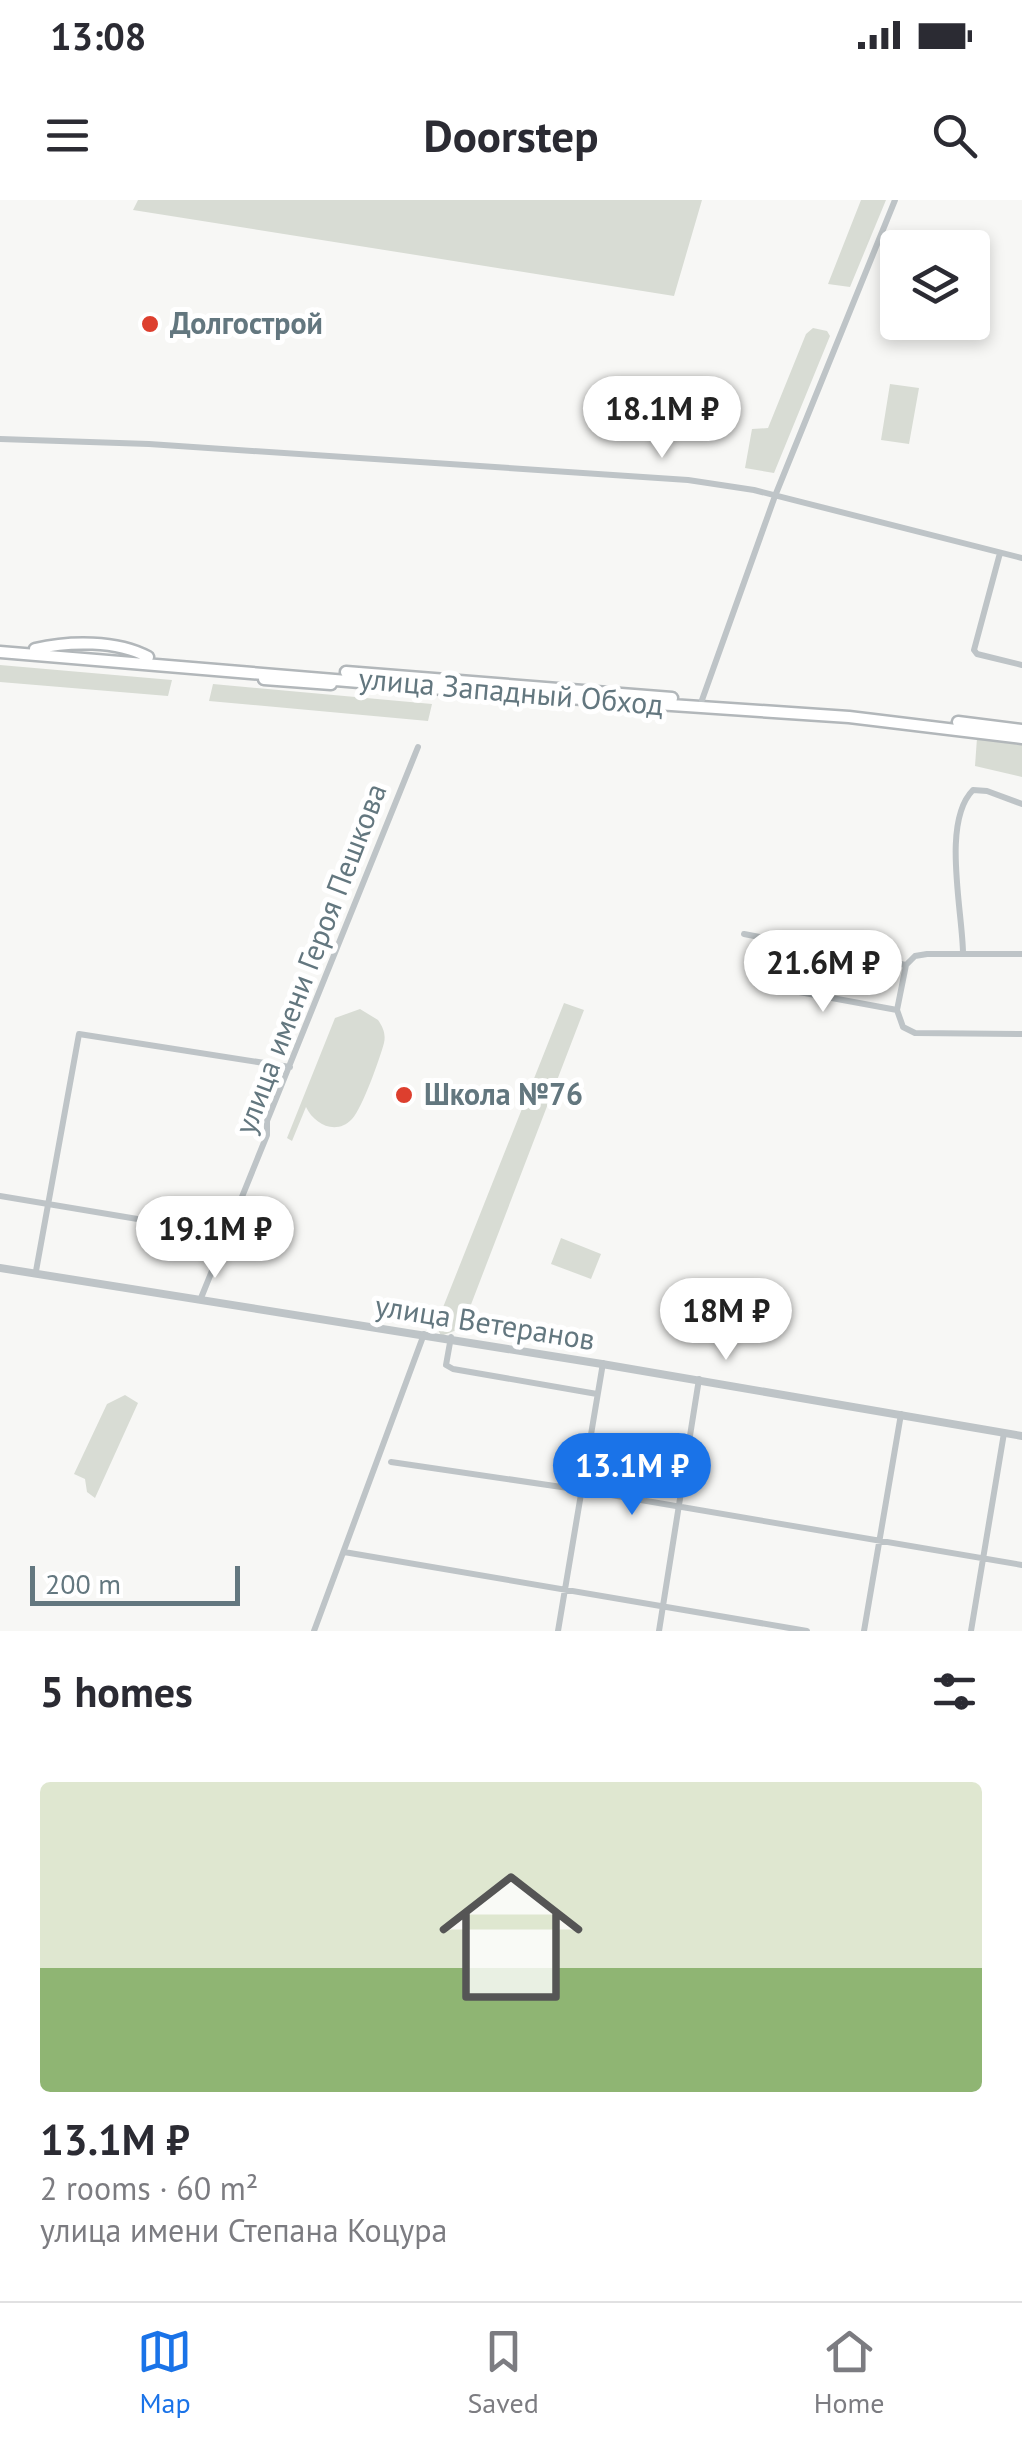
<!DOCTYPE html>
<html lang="en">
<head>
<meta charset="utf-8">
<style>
	body { margin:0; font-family:"PT Sans",sans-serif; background:#f2f2f3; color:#2b2b33; height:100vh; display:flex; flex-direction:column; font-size:38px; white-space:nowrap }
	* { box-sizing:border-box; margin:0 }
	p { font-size:32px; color:#7c7c81 }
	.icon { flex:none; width:55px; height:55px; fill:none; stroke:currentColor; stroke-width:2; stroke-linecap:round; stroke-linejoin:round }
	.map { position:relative; height:1431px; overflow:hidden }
	.sheet { display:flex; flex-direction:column; background:#fff; flex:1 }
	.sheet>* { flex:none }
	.fabs { position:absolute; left:880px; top:30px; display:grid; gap:20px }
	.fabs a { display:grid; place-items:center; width:110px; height:110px; border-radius:10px; background:#fff; box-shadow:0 5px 15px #0003; font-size:50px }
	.scale { position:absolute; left:30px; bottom:25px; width:210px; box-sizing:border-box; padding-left:10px; border:5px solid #63777f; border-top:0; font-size:28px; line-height:35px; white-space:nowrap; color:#63777f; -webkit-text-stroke:8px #fff; paint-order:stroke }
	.price { position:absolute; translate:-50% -85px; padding:0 22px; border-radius:35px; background:#fff; color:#222; font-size:32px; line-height:65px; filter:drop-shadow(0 2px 5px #0008) }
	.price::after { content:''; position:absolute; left:50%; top:60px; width:30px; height:22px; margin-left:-15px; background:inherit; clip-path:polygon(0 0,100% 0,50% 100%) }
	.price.selected { background:#1a73e8; color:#fff }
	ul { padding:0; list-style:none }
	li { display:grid; align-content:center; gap:20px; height:530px; padding:0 40px }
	li span { display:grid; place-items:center; height:310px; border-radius:10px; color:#555 }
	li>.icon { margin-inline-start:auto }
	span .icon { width:180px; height:180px; fill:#fffc; stroke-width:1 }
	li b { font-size:42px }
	h2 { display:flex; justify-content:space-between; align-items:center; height:120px; padding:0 40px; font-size:42px }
	.status { display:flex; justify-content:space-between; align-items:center; height:70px; padding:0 50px; background:#fff; direction:ltr }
	.status svg { height:28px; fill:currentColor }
	header { display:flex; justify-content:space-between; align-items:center; height:130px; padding:0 40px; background:#fff; font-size:45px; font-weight:600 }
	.tabs { display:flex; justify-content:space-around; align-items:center; height:140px; border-top:2px solid #e1e1e2; background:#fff; font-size:28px; color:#7c7c81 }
	.tabs a { display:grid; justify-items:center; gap:5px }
	.tabs .selected { color:#1a73e8 }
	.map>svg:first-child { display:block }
</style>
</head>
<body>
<div class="status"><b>13:08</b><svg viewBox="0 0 49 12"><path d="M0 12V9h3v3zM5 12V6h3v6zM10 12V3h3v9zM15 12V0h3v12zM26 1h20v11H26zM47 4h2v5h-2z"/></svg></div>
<header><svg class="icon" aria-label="menu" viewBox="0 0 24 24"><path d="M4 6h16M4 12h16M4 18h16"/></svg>Doorstep<svg class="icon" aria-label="search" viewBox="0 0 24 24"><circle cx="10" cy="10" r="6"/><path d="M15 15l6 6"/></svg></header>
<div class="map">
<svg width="1022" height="1431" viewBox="0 0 1022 1431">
	<rect width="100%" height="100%" fill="#f7f7f5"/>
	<path fill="#d8dcd4" d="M138 0H702L674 96 133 10Z
		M861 0H886L850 87 828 84Z
		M813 128 827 131 830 136 774 273 745 268 752 229 768 228 806 134Z
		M890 184 919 188 909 244 881 240Z
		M0 465 172 480 168 496 0 482Z
		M213 484 432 504 428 521 209 501Z
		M977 538 1022 545V577L975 566Z
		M564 803 584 810 462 1128 441 1136 436 1125Z
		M360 809 378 820C383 827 386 834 384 843 380 858 362 909 352 919 336 936 314 924 306 907L292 941 287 938 335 818Z
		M561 1038 601 1054 591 1079 551 1064Z
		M125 1195 138 1203 95 1298 87 1292 85 1279 74 1274 107 1204Z"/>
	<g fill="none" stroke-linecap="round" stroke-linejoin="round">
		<g stroke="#b2b7ba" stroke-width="15">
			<path id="trunk" d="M35 449C69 441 117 440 148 457
				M0 452 479 492 849 517 1022 538
				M346 472 672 498
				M264 479 331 484
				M958 522 1022 530"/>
		</g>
		<path stroke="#bec4c7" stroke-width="6" d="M0 239 149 244 688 280 754 290 1022 358
			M1000 353 974 450 977 454 1022 465
			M702 500 775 296 895 0
			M744 734 906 765 915 756 927 754H1022
			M963 754C963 713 941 622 973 590L987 591 1022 604
			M906 765 897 810 903 827 915 833 1022 834
			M756 784 897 810
			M0 996 227 1034
			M36 1071 79 834 290 867
			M201 1098 267 935V921L418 547
			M451 1137 446 1165 453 1169 597 1194
			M391 1262 582 1290 1022 1365
			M344 1352 807 1431
			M314 1431 424 1134
			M558 1431 603 1163
			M659 1431 699 1179
			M864 1431 901 1214
			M971 1431 1004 1233"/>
		<path stroke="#bec4c7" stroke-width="8" d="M0 1068 602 1164 1022 1236"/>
		<use href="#trunk" stroke="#fff" stroke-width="10"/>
	</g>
	<g fill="#dd3f2e" stroke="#fff" stroke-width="4">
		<circle cx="150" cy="124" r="10"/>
		<circle cx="404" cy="895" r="10"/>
	</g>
	<g text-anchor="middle" stroke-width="10" stroke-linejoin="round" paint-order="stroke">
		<g font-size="30" font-weight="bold" fill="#63777f" stroke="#fff" text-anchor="start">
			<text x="170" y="134">Долгострой</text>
			<text x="424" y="905">Школа №76</text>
		</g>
		<g font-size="30" fill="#63777f" stroke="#fff">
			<text transform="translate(511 492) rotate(5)" y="10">улица Западный Обход</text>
			<text transform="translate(311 759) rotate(-69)" y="10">улица имени Героя Пешкова</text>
			<text transform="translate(485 1123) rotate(9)" y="10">улица Ветеранов</text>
		</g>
	</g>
</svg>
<div class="fabs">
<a><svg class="icon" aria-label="layers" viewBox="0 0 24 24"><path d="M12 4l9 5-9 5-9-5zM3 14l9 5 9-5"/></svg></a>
</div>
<div class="scale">200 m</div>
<b class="price" style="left:662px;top:261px">18.1M ₽</b>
<b class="price" style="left:823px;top:815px">21.6M ₽</b>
<b class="price" style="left:215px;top:1081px">19.1M ₽</b>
<b class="price" style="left:726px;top:1163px">18M ₽</b>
<b class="price selected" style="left:632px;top:1318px">13.1M ₽</b>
</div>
<section class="sheet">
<h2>5 homes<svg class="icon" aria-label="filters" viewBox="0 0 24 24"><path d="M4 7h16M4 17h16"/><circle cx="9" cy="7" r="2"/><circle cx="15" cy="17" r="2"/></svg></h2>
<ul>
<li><span style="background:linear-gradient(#dfe7d0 60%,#8fb573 0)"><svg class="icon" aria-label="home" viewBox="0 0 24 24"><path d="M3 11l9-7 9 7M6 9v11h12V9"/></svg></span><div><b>13.1M ₽</b><p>2 rooms · 60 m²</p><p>улица имени Степана Коцура</p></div></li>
</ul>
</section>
<nav class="tabs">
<a class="selected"><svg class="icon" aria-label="map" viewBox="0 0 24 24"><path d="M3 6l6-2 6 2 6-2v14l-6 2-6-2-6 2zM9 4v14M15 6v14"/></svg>Map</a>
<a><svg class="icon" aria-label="saved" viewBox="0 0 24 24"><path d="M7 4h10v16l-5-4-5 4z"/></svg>Saved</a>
<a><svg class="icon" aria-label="home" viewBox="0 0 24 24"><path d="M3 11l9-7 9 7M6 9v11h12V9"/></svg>Home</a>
</nav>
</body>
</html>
